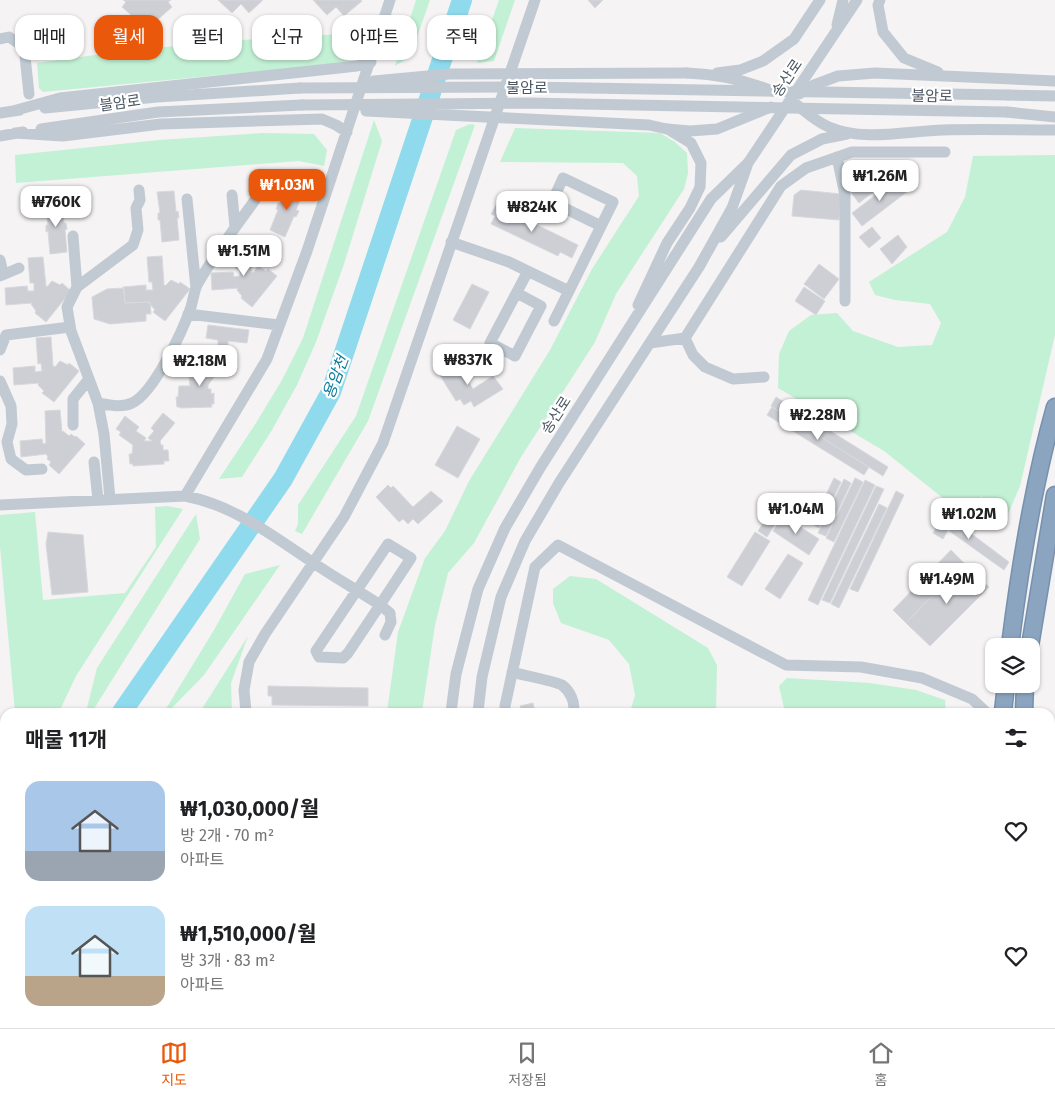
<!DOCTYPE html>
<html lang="ko">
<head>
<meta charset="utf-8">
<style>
	body { margin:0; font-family:"Fira Sans","Noto Sans KR",sans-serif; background:#f6f6f6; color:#202124; height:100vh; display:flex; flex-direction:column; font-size:19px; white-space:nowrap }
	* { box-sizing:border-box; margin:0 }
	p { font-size:16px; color:#757577 }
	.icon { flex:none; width:28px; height:28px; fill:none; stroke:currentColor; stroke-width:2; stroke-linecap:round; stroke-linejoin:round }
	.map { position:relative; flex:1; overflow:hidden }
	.panel { position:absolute; left:0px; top:708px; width:1055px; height:321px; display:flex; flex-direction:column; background:#fff; border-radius:15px 15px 0 0; box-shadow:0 1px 4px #0004 }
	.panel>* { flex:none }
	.hud { position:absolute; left:15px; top:15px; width:500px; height:45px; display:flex; gap:10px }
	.controls { position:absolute; left:985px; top:638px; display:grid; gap:10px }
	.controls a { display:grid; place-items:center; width:55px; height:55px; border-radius:10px; background:#fff; box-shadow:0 1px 4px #0004; font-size:25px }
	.price { position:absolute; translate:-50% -42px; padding:0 11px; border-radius:10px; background:#fff; color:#222; font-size:16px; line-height:32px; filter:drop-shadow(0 1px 2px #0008) }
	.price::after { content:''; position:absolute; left:50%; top:30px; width:15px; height:11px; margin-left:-8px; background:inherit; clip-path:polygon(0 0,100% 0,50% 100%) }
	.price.selected { background:#ea580c; color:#fff }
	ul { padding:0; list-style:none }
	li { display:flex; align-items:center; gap:15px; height:125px; padding:0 25px }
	li span { display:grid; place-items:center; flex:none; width:140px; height:100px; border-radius:15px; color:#555 }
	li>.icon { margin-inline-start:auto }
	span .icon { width:60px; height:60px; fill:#fffc; stroke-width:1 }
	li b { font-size:21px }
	h2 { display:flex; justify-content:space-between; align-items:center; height:60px; padding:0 25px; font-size:21px }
	.tag { padding:0 18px; border-radius:15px; background:#fff; box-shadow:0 1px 4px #0004; font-size:18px; line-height:45px }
	.tag.selected { background:#ea580c; color:#fff }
	.dock { display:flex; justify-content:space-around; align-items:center; height:70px; border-top:1px solid #e0e0e0; background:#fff; font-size:14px; color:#757577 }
	.dock a { display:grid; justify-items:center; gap:2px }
	.dock .selected { color:#ea580c }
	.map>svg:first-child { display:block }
</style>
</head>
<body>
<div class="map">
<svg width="1055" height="1028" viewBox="0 0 1055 1028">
	<rect width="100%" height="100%" fill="#f5f3f3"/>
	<path fill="#fdf9ef" d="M5 876V1024H59L60 1028H0V877Z
		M184 1024H444V1028H185Z"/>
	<path fill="#c3f1d5" d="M416 0H430L410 57 395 66Z
		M499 0H515L494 61 477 63Z
		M368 33C362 59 360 58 335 64L43 92 39 88 37 63C147 47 257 37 368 33Z
		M374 120 382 141 344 264 316 342 297 385 272 430 242 477 219 479 256 423 282 380 303 338Z
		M470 124 475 125 368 421 302 534 295 531 298 524V505L356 416 456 130Z
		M515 128 660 133 675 142 687 153 688 173 684 189 616 294 595 342 521 457 474 543 448 573 435 625 422 712H387L398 632 425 558 445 531 469 481 550 350 592 269 639 196 637 176 623 163 500 162Z
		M263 133 314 134 327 150 324 166 299 161 16 183 15 155 159 140Z
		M1055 155V335L1020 486 1002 528 984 515 982 496 964 515 884 451 778 388 779 354 789 331 811 315 837 313 853 331 898 347 932 345 941 323 930 304 895 300 875 295 869 282 947 232 965 197 973 156Z
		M167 506 183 509 76 676 59 712H15L0 547V515L35 512 43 600 125 593 156 547 155 507Z
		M196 514 200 539 92 712H86L97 668Z
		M280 565 204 675 168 712H164L214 630 245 574Z
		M570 576 596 579 708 648 717 665 716 712H630L635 695 629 664 609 640 561 623 553 603V589Z
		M248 636 231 683 232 712H200Z
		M787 678 870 683 916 690 945 700 946 712H785L779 686Z
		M646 1024H952L953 1028H645Z"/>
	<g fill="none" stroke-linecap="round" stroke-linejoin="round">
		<path stroke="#90daee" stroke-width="20" d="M122 712 283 479 331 392 462 0
			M117 1024 118 1028"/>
	</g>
	<path fill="#cdcfd5" stroke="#d7d9de" d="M123 0H171L168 2 172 7 155 22 147 14 139 22 122 7 126 2Z
		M218 0H263L249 13 241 4 232 13Z
		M313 0H361L362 1 344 16 336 7 327 15Z
		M588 0H603L595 8Z
		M867 177 877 189 859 203 850 191Z
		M898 178 908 191 862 226 852 213Z
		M287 185 303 192 296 210 299 211 296 217 294 216 285 237 270 230 278 210 276 209 278 203H280Z
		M801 190 841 194 839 220 792 216 794 195Z
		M174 191 176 212 178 211 179 218H177L179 240 162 242 160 220H158V213H160L157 192Z
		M62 202 64 223H66L67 229 65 230 67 252 50 254 48 231 46 232V225H48L45 204Z
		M496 205 578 245 572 258 560 252 558 256 491 224 495 216 491 214Z
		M872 227 881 238 869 248 859 237Z
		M898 235 907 247 892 264 880 249Z
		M249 242 252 272 253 273 258 266 266 271 268 269 277 276 252 307 241 298 242 296 237 290 238 288 212 290 211 273 233 272 234 277 240 276V269H236L234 243Z
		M162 256 164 285 165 286 171 280 179 284 180 282 190 289 165 321 153 312 155 310 149 303 150 302 125 303 123 287 146 285V290H153L152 282H149L147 257Z
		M43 257 46 286 47 287 52 281 60 285 62 283 71 291 46 322 35 313 36 311 31 304 32 303 6 305 5 288 27 286 28 291H34V283H30L28 258Z
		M819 264 839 279 824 299 804 284Z
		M472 284 489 292 470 329 453 320Z
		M804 287 825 301 816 315 795 301Z
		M124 288 125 303 150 302 151 314H146V321L110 324 94 319 92 297 107 289Z
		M208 325 249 330 247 343 228 341V347L218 345V340L206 338Z
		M51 337 53 366 55 367 60 361 68 365 69 363 79 371 54 402 42 393 44 391 38 385 39 383 14 385 13 368 35 366V372L42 371 41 363 38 364 36 338Z
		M210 355 223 365 208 385V389H211V394L214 393V404H211L212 407 180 408V407H177L176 397H178L179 386H190L189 377H198L200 375 197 372Z
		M453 363 454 366 457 364 473 389 493 376 503 389 474 407 471 401 464 405 460 399 456 401 438 372Z
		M776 397 888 467 883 476 771 406Z
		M772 407 869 467 864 475 767 415Z
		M60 410 62 432 63 431 69 436 71 434 75 437 76 436 85 444 59 474 49 465 51 462 47 459 48 457 46 454 21 457 20 441 42 439 43 444 46 443 45 411Z
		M163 413 175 423 160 441 161 445H163V450H168L169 461H164V464L133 466V464H130L129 454H132L133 445 119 435 121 432 116 429 125 416 139 427 136 431 146 438 144 441H152L148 438 154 431 151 428Z
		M457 426 480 439 458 478 435 465Z
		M834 478 841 482 819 528 812 524Z
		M855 478 863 482 834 542 826 538Z
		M844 479 851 483 826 536 818 533Z
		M865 480 875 485 818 605 808 600Z
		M388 485 391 488 393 486 413 507 431 491 443 501 418 524 413 519 408 524 403 519 399 522 376 497Z
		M876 486 884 489 830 603 822 600Z
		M896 491 904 495 858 592 850 589Z
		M879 504 887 508 839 608 831 604Z
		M772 509 781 515 767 537 758 531Z
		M945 514 1009 562 1004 570 948 530 943 539 933 533Z
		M783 516 819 539 809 555 773 531Z
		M48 532 83 535 88 592 52 595 46 544Z
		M755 532 770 541 742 586 727 577Z
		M951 550 964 563 906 623 893 610Z
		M788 554 803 563 780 599 765 589Z
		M964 563 989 587 930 646 906 623Z
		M268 686 368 688V706L272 705V696H268Z
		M533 703 535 712H522L520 706Z
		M5 883V902L1 903 0 884Z
		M5 952V974L0 975V953Z
		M5 998V1019L2 1020 0 999Z
		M28 1024H42V1028H23L22 1025Z
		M197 1024H209L210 1028H191L190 1025Z
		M235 1024H253V1028H236Z
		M256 1024H278V1028H256Z
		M280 1024H301V1028H280Z
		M303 1024H324V1027L303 1028Z
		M355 1024H368V1028H355Z
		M390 1024H411V1028H390Z
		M557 1024H577L575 1028H555Z"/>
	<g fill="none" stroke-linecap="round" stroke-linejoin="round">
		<g stroke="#7690ad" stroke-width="19">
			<path id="highway" d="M1010 646C1020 566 1033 485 1055 407
				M1030 646 1055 495
				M1003 712 1006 684
				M1024 712 1025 684
				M1011 1024V1028
				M1033 1024V1028"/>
		</g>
		<path stroke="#c1cad2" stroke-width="11" d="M880 0 878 5 883 32 904 58 938 72
			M837 25 843 0
			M0 39 9 37 24 47 29 94
			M687 73C716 74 745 80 772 91
			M717 73 740 70 763 61 794 39 820 0
			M799 94 814 85 838 76 875 73 1055 81
			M1008 95 1055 96
			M797 105C807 113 817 122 829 127 863 142 907 131 943 130 980 129 1018 130 1055 130
			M45 108 157 97 300 88
			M13 111 60 98 357 66 371 62
			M1007 112 1055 117
			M0 113 20 110
			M41 129 158 112 302 105
			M667 129 690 131 717 129 771 107
			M15 133 63 136 161 124 322 119 336 125 347 132
			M0 136 23 132
			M837 157 845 195V301
			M232 195 235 227
			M187 199 196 288
			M73 236 77 287
			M721 237 791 155 822 139 847 134
			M451 242 509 262 569 291 613 202 563 178 552 202 601 226
			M0 260 3 274
			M0 276 19 268
			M517 293 541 306 515 356 490 343 528 271
			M638 305 667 243 690 208 700 187 701 163 691 143 671 131
			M188 314 279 325
			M554 321 569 291
			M685 338 693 355 705 367 733 379 764 377
			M650 343 685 338 781 186 806 168 852 152H945
			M0 350 6 335 70 327
			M0 381 11 406 12 424 7 442 11 459 26 470 42 469
			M98 403C109 405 122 408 132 403 154 393 183 330 191 307 193 300 194 292 197 285 214 255 235 228 255 200
			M73 425V399L89 379
			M94 462 98 500
			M185 496 267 359 307 251 390 0
			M110 499 104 434 98 403 71 331 67 307 77 287 133 245 138 230 136 208 140 200 139 190
			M0 505 185 496C233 505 272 535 312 562 334 577 357 590 380 605L411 558 388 544 316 651 319 657 343 658 348 653 380 605 390 613 391 622 385 635
			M512 672C522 675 554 681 562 685 570 691 576 703 573 712
			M246 712 244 690 249 662 265 634 344 517 383 443 535 0
			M451 712 456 674 478 589 505 528 540 468 711 199 748 163 857 0
			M478 712 482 677 501 597 525 541 559 483 699 267 732 208 747 166
			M505 712V706L535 567 558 545 786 665 861 667 922 678 972 699 986 712
			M1050 778 1055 782
			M0 797 5 796
			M0 812 5 811
			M0 916 5 915
			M0 992 5 991
			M53 1024 54 1028
			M220 1024 221 1028
			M381 1024 382 1028
			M460 1024V1028
			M486 1024V1028"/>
		<use href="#highway" stroke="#8ba5c1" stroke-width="16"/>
		<path stroke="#c1cad2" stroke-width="11" d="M374 81 449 74 687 73
			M300 88 527 87 1008 95
			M302 105 528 103 1007 112
			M366 111 649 125 667 129"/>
	</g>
	<g text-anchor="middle" stroke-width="4.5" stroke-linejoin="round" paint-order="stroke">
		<g font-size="15" fill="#4a5661" stroke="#fff">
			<text transform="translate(787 78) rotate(-56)" y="5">송산로</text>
			<text x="527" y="93">불암로</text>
			<text transform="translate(932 96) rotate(1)" y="5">불암로</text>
			<text transform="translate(120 103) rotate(-8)" y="5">불암로</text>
			<text transform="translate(556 415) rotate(-57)" y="5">송산로</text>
		</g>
		<g font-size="16" font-style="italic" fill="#0c7c9b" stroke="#fff">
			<text transform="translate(335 377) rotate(-69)" y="6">용암천</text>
		</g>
	</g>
</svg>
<div class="controls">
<a><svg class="icon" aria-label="layers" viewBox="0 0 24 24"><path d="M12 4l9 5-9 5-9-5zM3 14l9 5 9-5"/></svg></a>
</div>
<b class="price" style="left:880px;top:202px">₩1.26M</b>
<b class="price selected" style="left:287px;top:211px">₩1.03M</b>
<b class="price" style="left:56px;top:228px">₩760K</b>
<b class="price" style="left:532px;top:233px">₩824K</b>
<b class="price" style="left:244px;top:277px">₩1.51M</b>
<b class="price" style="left:468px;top:386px">₩837K</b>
<b class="price" style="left:200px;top:387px">₩2.18M</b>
<b class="price" style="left:818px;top:441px">₩2.28M</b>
<b class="price" style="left:796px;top:535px">₩1.04M</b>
<b class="price" style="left:969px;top:540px">₩1.02M</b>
<b class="price" style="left:947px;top:605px">₩1.49M</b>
<div class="hud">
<a class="tag">매매</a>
<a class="tag selected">월세</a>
<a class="tag">필터</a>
<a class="tag">신규</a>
<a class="tag">아파트</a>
<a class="tag">주택</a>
</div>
<section class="panel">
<h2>매물 11개<svg class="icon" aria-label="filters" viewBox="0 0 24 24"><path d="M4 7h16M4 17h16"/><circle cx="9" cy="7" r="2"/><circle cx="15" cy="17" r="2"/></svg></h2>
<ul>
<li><span style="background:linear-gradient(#a9c7e8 70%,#9aa5b1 0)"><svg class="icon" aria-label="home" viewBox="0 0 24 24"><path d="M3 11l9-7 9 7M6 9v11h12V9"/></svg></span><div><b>₩1,030,000/월</b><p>방 2개 · 70 m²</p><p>아파트</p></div><svg class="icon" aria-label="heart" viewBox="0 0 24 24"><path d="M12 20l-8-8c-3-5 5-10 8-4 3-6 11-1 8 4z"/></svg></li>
<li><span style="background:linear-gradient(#bfe0f5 70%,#b9a48a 0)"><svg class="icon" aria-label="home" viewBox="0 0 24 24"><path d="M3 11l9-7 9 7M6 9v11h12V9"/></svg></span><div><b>₩1,510,000/월</b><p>방 3개 · 83 m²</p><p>아파트</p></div><svg class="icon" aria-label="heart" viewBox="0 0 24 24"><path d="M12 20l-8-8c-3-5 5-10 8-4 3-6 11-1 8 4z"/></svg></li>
</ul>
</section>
</div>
<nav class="dock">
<a class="selected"><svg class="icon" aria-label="map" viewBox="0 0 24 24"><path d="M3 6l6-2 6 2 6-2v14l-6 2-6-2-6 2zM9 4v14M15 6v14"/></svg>지도</a>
<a><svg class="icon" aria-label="saved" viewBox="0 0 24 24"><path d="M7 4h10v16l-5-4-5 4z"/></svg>저장됨</a>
<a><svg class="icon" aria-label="home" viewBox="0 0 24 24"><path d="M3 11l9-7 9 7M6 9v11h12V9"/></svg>홈</a>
</nav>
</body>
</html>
